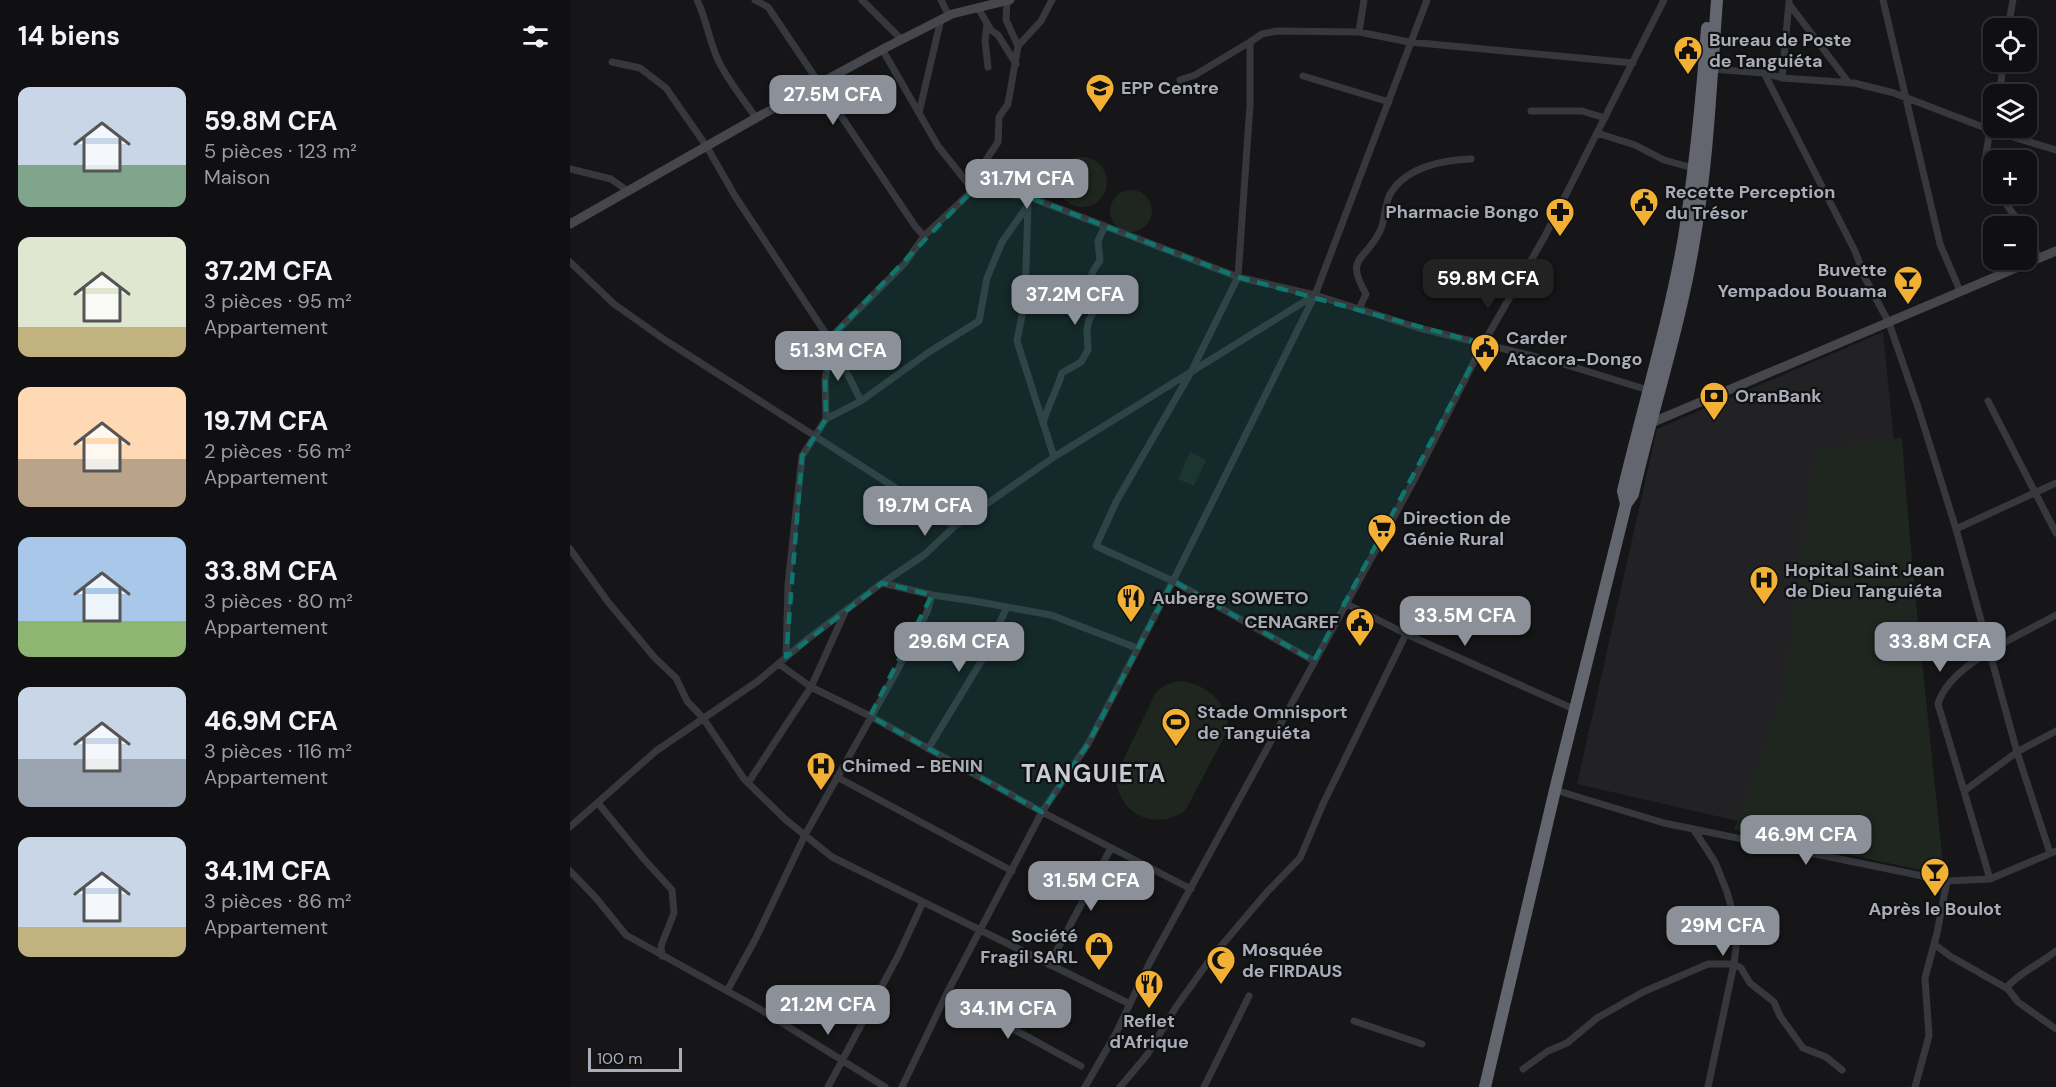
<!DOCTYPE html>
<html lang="fr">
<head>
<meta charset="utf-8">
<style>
	body { margin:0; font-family:"DM Sans",sans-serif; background:#19191b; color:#f1f3f6; height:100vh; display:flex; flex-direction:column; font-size:22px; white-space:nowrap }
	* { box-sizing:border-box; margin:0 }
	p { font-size:20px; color:#9c9d9f }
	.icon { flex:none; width:33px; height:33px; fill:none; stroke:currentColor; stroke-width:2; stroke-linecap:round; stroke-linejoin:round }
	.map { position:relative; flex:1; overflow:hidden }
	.panel { display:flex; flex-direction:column; background:#101012; width:570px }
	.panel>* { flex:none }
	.controls { position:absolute; left:1413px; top:18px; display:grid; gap:12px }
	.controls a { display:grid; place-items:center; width:54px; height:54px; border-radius:12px; background:#101012; box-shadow:0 2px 4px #0004,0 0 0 2px #303032; font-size:30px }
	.scale { position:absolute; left:18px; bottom:15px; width:94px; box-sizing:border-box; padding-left:6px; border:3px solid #a8adb8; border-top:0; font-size:16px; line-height:21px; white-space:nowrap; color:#a8adb8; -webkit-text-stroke:4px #111113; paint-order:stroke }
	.price { position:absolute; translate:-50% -51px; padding:0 14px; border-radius:12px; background:#8c9099; color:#fff; font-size:20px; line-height:39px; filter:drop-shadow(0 2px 3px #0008) }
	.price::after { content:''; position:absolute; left:50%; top:36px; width:18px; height:14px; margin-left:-9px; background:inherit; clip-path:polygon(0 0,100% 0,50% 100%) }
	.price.current { background:#222; color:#fff }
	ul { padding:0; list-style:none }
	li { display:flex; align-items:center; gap:18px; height:150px; padding:0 18px }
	li span { display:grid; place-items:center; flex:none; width:168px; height:120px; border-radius:12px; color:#555 }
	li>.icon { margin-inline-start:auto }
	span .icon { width:72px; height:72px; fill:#fffc; stroke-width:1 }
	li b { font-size:26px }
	h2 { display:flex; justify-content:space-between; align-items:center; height:72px; padding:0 18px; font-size:26px }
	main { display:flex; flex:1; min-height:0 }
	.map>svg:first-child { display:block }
</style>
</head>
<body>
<main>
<section class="panel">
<h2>14 biens<svg class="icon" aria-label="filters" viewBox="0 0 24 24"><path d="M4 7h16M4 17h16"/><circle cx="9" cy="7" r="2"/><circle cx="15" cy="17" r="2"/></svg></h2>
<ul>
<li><span style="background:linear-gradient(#c9d6e8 65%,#7fa58c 0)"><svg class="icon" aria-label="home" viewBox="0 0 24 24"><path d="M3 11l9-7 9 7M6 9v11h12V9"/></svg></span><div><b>59.8M CFA</b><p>5 pièces · 123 m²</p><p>Maison</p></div></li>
<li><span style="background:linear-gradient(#dfe7d0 75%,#c2b280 0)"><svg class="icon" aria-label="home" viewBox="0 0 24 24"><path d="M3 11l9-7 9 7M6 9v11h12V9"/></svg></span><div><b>37.2M CFA</b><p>3 pièces · 95 m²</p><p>Appartement</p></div></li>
<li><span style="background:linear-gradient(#ffd9b3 60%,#b9a48a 0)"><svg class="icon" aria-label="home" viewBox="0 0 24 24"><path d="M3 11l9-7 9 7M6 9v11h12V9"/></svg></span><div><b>19.7M CFA</b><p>2 pièces · 56 m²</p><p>Appartement</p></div></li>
<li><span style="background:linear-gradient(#a9c7e8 70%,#8fb573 0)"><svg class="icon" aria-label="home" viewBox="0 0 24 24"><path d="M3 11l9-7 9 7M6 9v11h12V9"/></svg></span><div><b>33.8M CFA</b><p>3 pièces · 80 m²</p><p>Appartement</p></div></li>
<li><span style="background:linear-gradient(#c9d6e8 60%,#9aa5b1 0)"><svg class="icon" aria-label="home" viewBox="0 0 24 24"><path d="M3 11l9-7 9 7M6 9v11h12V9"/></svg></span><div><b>46.9M CFA</b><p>3 pièces · 116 m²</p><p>Appartement</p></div></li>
<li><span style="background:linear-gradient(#c9d6e8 75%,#c2b280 0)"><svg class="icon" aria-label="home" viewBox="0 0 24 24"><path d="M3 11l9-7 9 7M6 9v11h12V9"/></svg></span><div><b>34.1M CFA</b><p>3 pièces · 86 m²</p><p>Appartement</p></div></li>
</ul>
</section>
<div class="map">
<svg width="1486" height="1087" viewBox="0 0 1486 1087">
	<rect width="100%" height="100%" fill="#161618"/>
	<path fill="#222225" d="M1313 332 1367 867 1007 784 1087 429Z"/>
	<path fill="#1e261f" d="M487 182a25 25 0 1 1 50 0a25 25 0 1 1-50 0Z
		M540 211a21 21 0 1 1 42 0a21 21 0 1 1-42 0Z
		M1332 438C1342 584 1360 729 1374 875L1164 830 1214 692 1245 451Z
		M620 452 636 460 624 486 608 479Z
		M612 681C637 685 659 703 658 730L615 811C584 832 546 813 546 775L585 694C592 685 601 682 612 681Z"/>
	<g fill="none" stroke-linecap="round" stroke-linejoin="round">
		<path stroke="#37383d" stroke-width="7" d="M127 0C137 20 139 42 149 62 159 82 174 100 186 118
			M185 0 198 7 345 226 354 236
			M292 0 331 39
			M371 0 379 16
			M857 0 745 295 849 328 987 362 1078 390
			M1313 0 1370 244 1390 291
			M437 1 436 20 448 46
			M1219 4 1279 83
			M408 8 421 30 428 35 446 64
			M417 24 415 41 418 67
			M1438 28 1443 0
			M789 32 794 0
			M312 49 368 146 403 190
			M42 62 70 68 96 88 137 147 165 196 262 343 255 379 256 419
			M1142 69 1194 73 1285 251 1295 278 1319 323 1348 407 1386 529 1447 752 1480 853
			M1194 73 1212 78 1284 83 1324 93 1426 132 1486 150
			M733 76 819 102
			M1212 78 1219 2
			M610 80 625 75 680 42
			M1430 94 1433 62
			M961 111H1012L1035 118
			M349 113 371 19
			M1420 129 1415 161 1424 183
			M1027 133 1065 145 1094 160 1123 168
			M0 169 41 179 58 191
			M403 190 410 169 428 142 429 117 438 104 448 46 471 21 482 0
			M1429 194 1452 226
			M458 205 455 300 447 341 484 457
			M1456 234 1469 257
			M0 262 44 304 95 340 385 526
			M789 309 796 294C774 256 795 262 810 231 816 219 814 201 822 191 838 167 873 160 901 159
			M291 401 262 343 266 332 335 263 354 236 403 190 459 197 668 277 745 295
			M1418 401 1486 533
			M473 423C478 405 487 390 492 373L511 362 518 350 517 329 519 320 526 308C524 305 522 303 520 300 515 288 522 270 530 261L528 241 535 226
			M1386 529 1486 483
			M0 549 38 602 85 658 106 678 117 701 133 718 174 779 216 820 262 857 560 1004
			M312 583 362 595 404 601 481 615 567 648
			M775 603 836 634 1006 710
			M216 657 218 585 232 456 256 419 291 401 359 352 409 321 417 278 432 242 458 205
			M744 661 603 581 526 546 546 502 621 372 668 277 680 105V42L692 34 707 31 789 32 839 42 1063 63
			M209 664 241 687 300 716 472 812 621 889
			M358 749 412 660 437 607
			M267 777 442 871
			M178 783 241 687 275 612
			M985 790 1094 823 1377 881 1420 879 1486 851
			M1394 791 1368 704C1379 664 1451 635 1486 615
			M28 803 73 858 102 890 104 913 91 946 92 956
			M0 827 86 751 188 681 239 638 308 586 354 555 385 526 484 457 745 295
			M1124 830 1145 862 1157 892 1168 931 1164 964 1138 1087
			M0 871 26 898 56 935 188 1008 315 1087
			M1420 879 1394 791 1447 752 1486 731
			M1364 944 1380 956 1438 989 1448 1002 1486 1029
			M479 965 541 848
			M1436 988C1450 972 1470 964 1486 951
			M157 991 186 938 235 835 328 669 357 612 362 595
			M377 993 511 1066
			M784 1021 852 1044
			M953 1069 978 1051 997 1043 1027 1018 1073 992 1138 964H1164L1171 968 1180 983 1204 1002 1210 1016 1233 1048 1256 1057 1272 1070
			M258 1087 328 956 353 902
			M332 1087 377 993 472 812 518 744 603 581 745 295
			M515 1087 546 1033 579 964 843 482 913 344 975 236 1094 0
			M550 1087 577 1055 606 1007 641 958 697 892 730 858 753 804 836 634
			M634 1087 679 996
			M1345 1087 1359 1036 1355 978 1367 933 1377 881"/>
		<path stroke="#45474d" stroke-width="9" d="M0 224 186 118 315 48 382 14 440 0
			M1077 421 1081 423 1486 251"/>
		<path stroke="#63666e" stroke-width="12" d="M1056 504 1053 491C1073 407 1099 323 1114 237 1125 168 1132 98 1137 28
			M915 1087 985 790 1056 504 1063 494C1082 410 1110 327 1124 241 1138 162 1141 80 1147 0"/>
	</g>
	<path fill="#0f766e" fill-opacity="0.2" stroke="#0f766e" stroke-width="4.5" stroke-dasharray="12 8" stroke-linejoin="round" d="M403 190 459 197 668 277 913 344 744 661 603 581 518 744 472 812 300 716 362 595 312 583 216 657 232 456 256 419 255 379 266 332Z"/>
	<defs>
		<g id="civic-pin" transform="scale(1.5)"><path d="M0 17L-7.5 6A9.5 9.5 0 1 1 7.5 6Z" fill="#f2b134" stroke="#111113"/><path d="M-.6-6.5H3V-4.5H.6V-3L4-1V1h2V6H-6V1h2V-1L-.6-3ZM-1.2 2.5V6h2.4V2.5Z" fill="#111"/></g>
		<g id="school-pin" transform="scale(1.5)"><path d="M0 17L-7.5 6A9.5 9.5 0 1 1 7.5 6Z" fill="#f2b134" stroke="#111113"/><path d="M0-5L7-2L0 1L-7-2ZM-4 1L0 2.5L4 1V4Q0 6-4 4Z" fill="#111"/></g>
		<g id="pharmacy-pin" transform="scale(1.5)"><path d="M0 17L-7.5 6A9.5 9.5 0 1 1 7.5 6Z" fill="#f2b134" stroke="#111113"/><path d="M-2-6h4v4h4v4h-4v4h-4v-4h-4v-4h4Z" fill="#111"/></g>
		<g id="bar-pin" transform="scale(1.5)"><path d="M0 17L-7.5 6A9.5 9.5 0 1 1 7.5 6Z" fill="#f2b134" stroke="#111113"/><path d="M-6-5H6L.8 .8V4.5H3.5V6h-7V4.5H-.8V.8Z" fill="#111"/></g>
		<g id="bank-pin" transform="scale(1.5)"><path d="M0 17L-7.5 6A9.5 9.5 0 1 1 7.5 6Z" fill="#f2b134" stroke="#111113"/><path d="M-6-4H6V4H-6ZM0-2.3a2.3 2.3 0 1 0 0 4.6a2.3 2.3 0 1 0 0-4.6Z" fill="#111"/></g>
		<g id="supermarket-pin" transform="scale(1.5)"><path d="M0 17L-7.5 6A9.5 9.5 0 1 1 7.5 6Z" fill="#f2b134" stroke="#111113"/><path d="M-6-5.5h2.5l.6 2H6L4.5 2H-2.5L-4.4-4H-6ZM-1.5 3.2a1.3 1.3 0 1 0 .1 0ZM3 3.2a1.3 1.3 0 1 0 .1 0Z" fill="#111"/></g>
		<g id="hospital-pin" transform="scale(1.5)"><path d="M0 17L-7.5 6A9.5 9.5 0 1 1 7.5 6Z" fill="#f2b134" stroke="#111113"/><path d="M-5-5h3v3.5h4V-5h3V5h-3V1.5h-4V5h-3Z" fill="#111"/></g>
		<g id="restaurant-pin" transform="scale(1.5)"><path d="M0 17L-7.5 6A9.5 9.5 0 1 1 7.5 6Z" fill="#f2b134" stroke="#111113"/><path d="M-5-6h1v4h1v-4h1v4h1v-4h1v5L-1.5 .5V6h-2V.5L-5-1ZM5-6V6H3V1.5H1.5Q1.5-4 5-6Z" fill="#111"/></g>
		<g id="stadium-pin" transform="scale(1.5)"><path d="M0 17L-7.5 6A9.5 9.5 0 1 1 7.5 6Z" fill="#f2b134" stroke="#111113"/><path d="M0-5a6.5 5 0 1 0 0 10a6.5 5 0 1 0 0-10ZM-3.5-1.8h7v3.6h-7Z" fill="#111"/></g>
		<g id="shop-pin" transform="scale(1.5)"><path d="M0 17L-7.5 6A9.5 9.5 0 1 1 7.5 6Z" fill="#f2b134" stroke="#111113"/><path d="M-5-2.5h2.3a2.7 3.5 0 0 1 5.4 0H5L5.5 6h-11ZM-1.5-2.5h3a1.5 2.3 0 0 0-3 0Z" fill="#111"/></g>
		<g id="mosque-pin" transform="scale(1.5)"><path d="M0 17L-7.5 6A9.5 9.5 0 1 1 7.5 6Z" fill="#f2b134" stroke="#111113"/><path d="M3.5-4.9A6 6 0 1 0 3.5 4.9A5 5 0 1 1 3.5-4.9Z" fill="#111"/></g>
	</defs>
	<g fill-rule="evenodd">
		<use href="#civic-pin" x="1118" y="50"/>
		<use href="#school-pin" x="530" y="88"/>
		<use href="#civic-pin" x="1074" y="202"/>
		<use href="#pharmacy-pin" x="990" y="212"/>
		<use href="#bar-pin" x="1338" y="280"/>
		<use href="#civic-pin" x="915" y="348"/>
		<use href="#bank-pin" x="1144" y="396"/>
		<use href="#supermarket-pin" x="812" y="528"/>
		<use href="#hospital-pin" x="1194" y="580"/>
		<use href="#restaurant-pin" x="561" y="598"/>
		<use href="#civic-pin" x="790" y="622"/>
		<use href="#stadium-pin" x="606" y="722"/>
		<use href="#hospital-pin" x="251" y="766"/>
		<use href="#bar-pin" x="1365" y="872"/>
		<use href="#shop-pin" x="529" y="946"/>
		<use href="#mosque-pin" x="651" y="960"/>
		<use href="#restaurant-pin" x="579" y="984"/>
	</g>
	<g text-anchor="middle" stroke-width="4.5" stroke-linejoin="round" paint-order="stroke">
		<g font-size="18" font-weight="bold" fill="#a8adb8" stroke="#111113" text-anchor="start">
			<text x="1139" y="46">Bureau de Poste<tspan x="1139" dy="21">de Tanguiéta</tspan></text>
			<text x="551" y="94">EPP Centre</text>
			<text x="1095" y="198">Recette Perception<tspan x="1095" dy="21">du Trésor</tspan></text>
			<text x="969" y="218" text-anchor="end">Pharmacie Bongo</text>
			<text x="1317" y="276" text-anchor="end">Buvette<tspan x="1317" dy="21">Yempadou Bouama</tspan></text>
			<text x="936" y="344">Carder<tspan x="936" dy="21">Atacora-Dongo</tspan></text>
			<text x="1165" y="402">OranBank</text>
			<text x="833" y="524">Direction de<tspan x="833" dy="21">Génie Rural</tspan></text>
			<text x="1215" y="576">Hopital Saint Jean<tspan x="1215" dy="21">de Dieu Tanguiéta</tspan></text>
			<text x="582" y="604">Auberge SOWETO</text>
			<text x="769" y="628" text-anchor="end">CENAGREF</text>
			<text x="627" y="718">Stade Omnisport<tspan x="627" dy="21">de Tanguiéta</tspan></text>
			<text x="272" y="772">Chimed - BENIN</text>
			<text x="1365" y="915" text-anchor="middle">Après le Boulot</text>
			<text x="508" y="942" text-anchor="end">Société<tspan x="508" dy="21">Fragil SARL</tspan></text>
			<text x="672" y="956">Mosquée<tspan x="672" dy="21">de FIRDAUS</tspan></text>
			<text x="579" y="1027" text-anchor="middle">Reflet<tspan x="579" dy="21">d'Afrique</tspan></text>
		</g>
		<g font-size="24" font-weight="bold" letter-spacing="1.5" fill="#c9ccd4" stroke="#111113">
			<text x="524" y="782">TANGUIETA</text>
		</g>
	</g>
</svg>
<div class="controls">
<a><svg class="icon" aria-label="locate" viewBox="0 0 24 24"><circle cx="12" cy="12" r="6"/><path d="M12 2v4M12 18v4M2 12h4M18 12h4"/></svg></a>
<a><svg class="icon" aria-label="layers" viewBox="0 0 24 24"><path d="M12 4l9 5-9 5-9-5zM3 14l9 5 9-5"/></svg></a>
<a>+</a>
<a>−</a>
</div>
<div class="scale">100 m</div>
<b class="price" style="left:263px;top:126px">27.5M CFA</b>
<b class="price" style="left:457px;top:210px">31.7M CFA</b>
<b class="price current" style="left:918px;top:310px">59.8M CFA</b>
<b class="price" style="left:505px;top:326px">37.2M CFA</b>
<b class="price" style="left:268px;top:382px">51.3M CFA</b>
<b class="price" style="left:355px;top:537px">19.7M CFA</b>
<b class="price" style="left:895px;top:647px">33.5M CFA</b>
<b class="price" style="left:389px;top:673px">29.6M CFA</b>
<b class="price" style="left:1370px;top:673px">33.8M CFA</b>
<b class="price" style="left:1236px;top:866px">46.9M CFA</b>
<b class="price" style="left:521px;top:912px">31.5M CFA</b>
<b class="price" style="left:1153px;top:957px">29M CFA</b>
<b class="price" style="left:258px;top:1036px">21.2M CFA</b>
<b class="price" style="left:438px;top:1040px">34.1M CFA</b>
</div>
</main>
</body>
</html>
